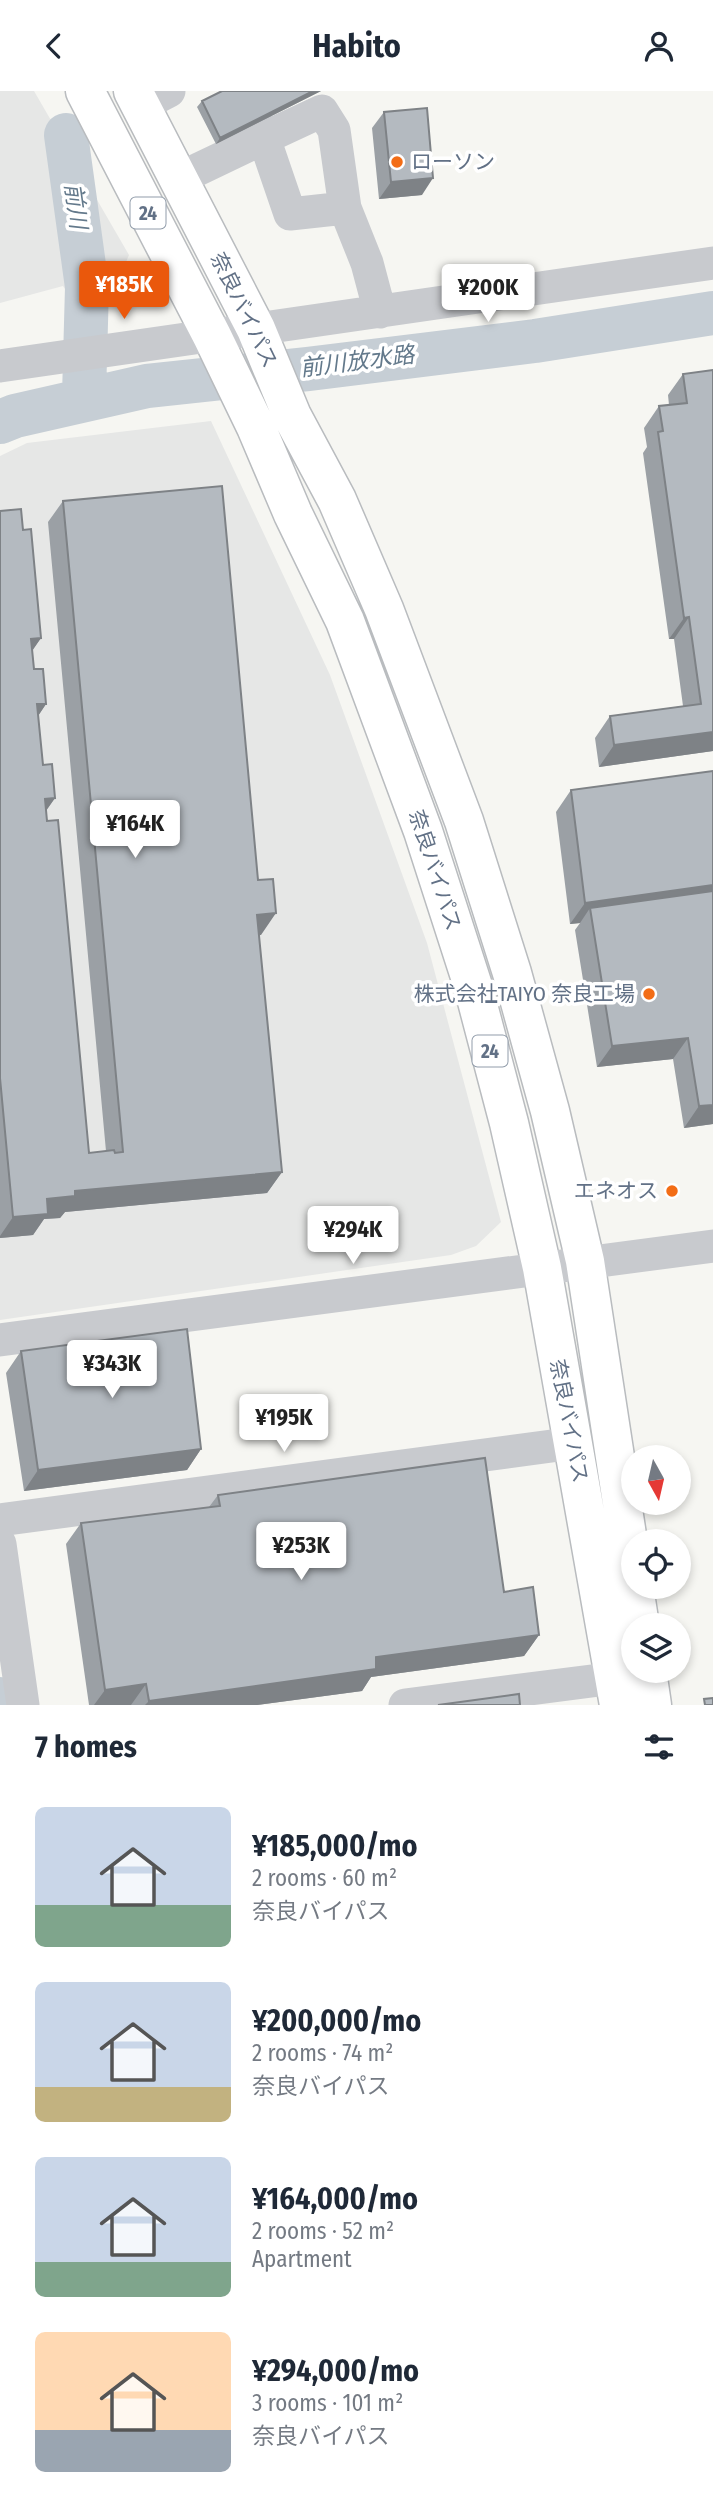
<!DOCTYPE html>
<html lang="en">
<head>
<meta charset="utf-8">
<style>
	body { margin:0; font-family:"Fira Sans Condensed","Noto Sans JP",sans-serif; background:#f6f6f7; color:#1f2937; height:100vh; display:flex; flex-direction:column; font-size:26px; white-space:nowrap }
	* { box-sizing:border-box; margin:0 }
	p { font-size:23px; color:#747a83 }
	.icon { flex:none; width:38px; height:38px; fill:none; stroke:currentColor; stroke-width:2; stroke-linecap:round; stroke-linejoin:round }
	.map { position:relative; height:1614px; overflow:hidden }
	.drawer { display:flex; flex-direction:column; background:#fff; flex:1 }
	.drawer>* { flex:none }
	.needle { width:46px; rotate:172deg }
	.controls { position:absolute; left:621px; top:1354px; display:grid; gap:14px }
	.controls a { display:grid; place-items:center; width:70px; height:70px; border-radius:50%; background:#fff; box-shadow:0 4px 10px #0003; font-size:35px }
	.price { position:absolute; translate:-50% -60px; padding:0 16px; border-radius:7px; background:#fff; color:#222; font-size:23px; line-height:46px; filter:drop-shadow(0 2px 4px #0008) }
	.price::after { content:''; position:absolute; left:50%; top:42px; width:21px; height:16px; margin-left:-10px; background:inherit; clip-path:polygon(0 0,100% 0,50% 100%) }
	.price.on { background:#ea580c; color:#fff }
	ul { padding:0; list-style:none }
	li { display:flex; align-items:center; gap:21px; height:175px; padding:0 35px }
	li span { display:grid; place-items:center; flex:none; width:196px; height:140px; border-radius:10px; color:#555 }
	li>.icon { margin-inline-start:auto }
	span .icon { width:84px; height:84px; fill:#fffc; stroke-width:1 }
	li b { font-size:30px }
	h2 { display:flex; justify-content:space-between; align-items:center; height:84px; padding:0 35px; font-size:30px }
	header { display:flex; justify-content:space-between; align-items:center; height:91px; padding:0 35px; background:#fff; font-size:32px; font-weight:700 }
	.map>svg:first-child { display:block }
</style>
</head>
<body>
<header><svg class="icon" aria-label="back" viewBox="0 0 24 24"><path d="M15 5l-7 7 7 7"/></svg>Habito<svg class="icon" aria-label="person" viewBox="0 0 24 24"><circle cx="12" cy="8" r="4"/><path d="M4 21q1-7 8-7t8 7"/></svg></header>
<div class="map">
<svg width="713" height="1614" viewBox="0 0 713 1614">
	<rect width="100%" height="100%" fill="#f6f6f2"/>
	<path fill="#e6e7e6" d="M0 0H34L129 164 111 206 96 216 77 217 63 195 0 212Z
		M211 330 330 584 427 852 501 1131 476 1155 451 1164 0 1229V365L27 352Z"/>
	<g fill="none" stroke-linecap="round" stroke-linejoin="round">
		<path stroke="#c6ced5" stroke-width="44" d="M66 44 87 196 84 304
			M0 331 15 325 147 295 308 278 535 250 713 222
			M0 1608 1 1614"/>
		<g stroke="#b9bcbf" stroke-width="41">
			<path id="highway" d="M85 0 212 245 256 336 293 423 345 530 423 740 473 895 509 1032 542 1177 619 1614
				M133 0 256 238 292 325 337 409 384 518 464 730 512 882 550 1020 585 1170 634 1490
				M634 1496 640 1535
				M647 1580 652 1614"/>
		</g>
		<path stroke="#c8cace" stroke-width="33" d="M241 0 264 47 322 20 334 39 345 117
			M140 15 169 0
			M178 88 264 47 290 123 345 117 367 172 380 221
			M0 275 713 172
			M0 1249 713 1155
			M0 1429 574 1352
			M0 1453 23 1614
			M405 1614 615 1587"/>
		<use href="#highway" stroke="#fff" stroke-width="38"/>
	</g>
	<path fill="#9ba0a5" d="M222 0H321L216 53 197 16 202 10Z
		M384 21 422 104 379 108 372 37Z
		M713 279V660L599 676 595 647 610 625 683 615 674 548H669L643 362 647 356 644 337 659 315 669 314 668 304 683 283Z
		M63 410 261 844H259L282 1081 267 1102 65 1121 60 1127 44 1128 33 1144 0 1147V420L23 439 41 547 32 559 34 578 46 613 38 625 43 674 55 707 46 720 89 1062 106 1060 48 431Z
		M713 680V1033L684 1037 673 968 597 976 575 839 580 832 570 833 556 721 571 699Z
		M21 1260 201 1358 187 1379 24 1400 6 1282Z
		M218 1404 504 1501 539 1544 524 1565 371 1586 362 1600 257 1614H89L66 1453 81 1432 209 1416Z"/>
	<path fill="#7e8286" d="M313 0H321L216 53 220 47Z
		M433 87 422 104 379 108 391 91Z
		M689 526 674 548H669L684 527Z
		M41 547 26 569 31 548Z
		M37 613H46L32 634Z
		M713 641V660L599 676 614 654Z
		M55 707 40 728 45 708Z
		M713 794V813L590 817 580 832 570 833 585 812Z
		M276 822 261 844 243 845 257 824Z
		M688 947 673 968 597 976 612 955Z
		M713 1014V1033L684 1037 699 1015Z
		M282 1081 267 1102 65 1121 60 1127 44 1128 33 1144 0 1147V1145L13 1126 47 1108 75 1100Z
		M201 1358 187 1379 24 1400 38 1379Z
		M539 1544 524 1565 371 1586 362 1600 257 1614H145L149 1610 376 1566Z
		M146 1593 131 1614H94L105 1599Z"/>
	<path fill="#b4bac0" stroke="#7e8286" stroke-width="2" d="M222 0H313L220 47 202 10Z
		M427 17 433 87 391 91 384 21Z
		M713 279V641L614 654 610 625 701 613 689 526 684 527 658 341 663 340 659 315 687 312 683 283Z
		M222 395 258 789 273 788 276 822 257 824 282 1081 75 1100V1105L47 1108 48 1123 13 1126 0 987V420L21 418 23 439 31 438 41 547 31 548 34 578H43L46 613H37L43 674 52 673 55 707 45 708 47 730 58 729 89 1062 114 1059 115 1062 123 1061 63 410Z
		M713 680V794L585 812 571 699Z
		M713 800V1014L699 1015 688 947 612 955 590 817Z
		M187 1238 201 1358 38 1379 21 1260Z
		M485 1367 504 1501 533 1496 539 1544 376 1566V1578L149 1610 146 1593 105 1599 81 1432 220 1415 218 1404Z
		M519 1603 520 1614H438Z
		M713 1607V1614H705L704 1608Z"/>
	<g fill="#f36d16" stroke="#fff" stroke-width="2.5">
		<circle cx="397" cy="71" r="7"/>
		<circle cx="649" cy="903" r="7"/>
		<circle cx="672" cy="1100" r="7"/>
	</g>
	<g text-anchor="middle" stroke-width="7" stroke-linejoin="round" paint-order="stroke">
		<g fill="#fff" stroke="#919caa" stroke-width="2">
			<rect x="130.5" y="106.5" width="35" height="31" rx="5"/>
			<rect x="472.5" y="944.5" width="35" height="31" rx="5"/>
		</g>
		<g font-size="19" font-weight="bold" fill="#627186">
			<text x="148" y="129">24</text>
			<text x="490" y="967">24</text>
		</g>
		<g font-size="21" fill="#627186" stroke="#fff" text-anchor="end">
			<text x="411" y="78" text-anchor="start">ローソン</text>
			<text x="635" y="910">株式会社TAIYO 奈良工場</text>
			<text x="658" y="1107">エネオス</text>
		</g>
		<g font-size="21" fill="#627186" stroke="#fff">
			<text transform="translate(244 219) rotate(64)" y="7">奈良バイパス</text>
			<text transform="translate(435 779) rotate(72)" y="7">奈良バイパス</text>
			<text transform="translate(569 1330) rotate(79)" y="7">奈良バイパス</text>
		</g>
		<g font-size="23" font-style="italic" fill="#63798b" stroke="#fff">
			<text transform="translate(76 115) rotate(82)" y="8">前川</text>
			<text transform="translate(357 270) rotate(-7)" y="8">前川放水路</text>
		</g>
	</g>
</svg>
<div class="controls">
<a><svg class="needle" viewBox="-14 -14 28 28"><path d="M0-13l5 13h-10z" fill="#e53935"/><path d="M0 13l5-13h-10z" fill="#747a83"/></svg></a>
<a><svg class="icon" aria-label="locate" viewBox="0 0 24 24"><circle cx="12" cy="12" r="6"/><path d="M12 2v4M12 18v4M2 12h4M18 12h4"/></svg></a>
<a><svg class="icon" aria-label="layers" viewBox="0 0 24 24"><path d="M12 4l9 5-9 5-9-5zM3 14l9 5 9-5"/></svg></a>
</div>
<b class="price on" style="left:124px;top:230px">¥185K</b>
<b class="price" style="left:488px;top:233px">¥200K</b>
<b class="price" style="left:135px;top:769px">¥164K</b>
<b class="price" style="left:353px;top:1175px">¥294K</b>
<b class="price" style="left:112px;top:1309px">¥343K</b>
<b class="price" style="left:284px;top:1363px">¥195K</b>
<b class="price" style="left:301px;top:1491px">¥253K</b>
</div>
<section class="drawer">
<h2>7 homes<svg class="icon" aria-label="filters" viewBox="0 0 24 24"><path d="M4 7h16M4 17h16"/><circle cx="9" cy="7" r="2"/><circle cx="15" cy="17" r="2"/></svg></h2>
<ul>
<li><span style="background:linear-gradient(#c9d6e8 70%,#7fa58c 0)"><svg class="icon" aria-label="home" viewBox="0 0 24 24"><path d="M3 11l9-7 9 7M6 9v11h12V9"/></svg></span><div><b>¥185,000/mo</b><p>2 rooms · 60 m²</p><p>奈良バイパス</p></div></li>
<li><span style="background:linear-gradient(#c9d6e8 75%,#c2b280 0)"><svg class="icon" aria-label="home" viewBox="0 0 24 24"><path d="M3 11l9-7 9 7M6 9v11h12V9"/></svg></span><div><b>¥200,000/mo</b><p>2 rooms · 74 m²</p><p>奈良バイパス</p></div></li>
<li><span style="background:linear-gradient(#c9d6e8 75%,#7fa58c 0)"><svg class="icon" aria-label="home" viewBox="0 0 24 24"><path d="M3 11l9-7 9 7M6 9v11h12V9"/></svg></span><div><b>¥164,000/mo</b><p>2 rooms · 52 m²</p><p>Apartment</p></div></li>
<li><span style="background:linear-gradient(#ffd9b3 70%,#9aa5b1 0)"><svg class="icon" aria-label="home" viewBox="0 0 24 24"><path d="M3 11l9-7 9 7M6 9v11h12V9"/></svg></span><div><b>¥294,000/mo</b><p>3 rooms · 101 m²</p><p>奈良バイパス</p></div></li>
</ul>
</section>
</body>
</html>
